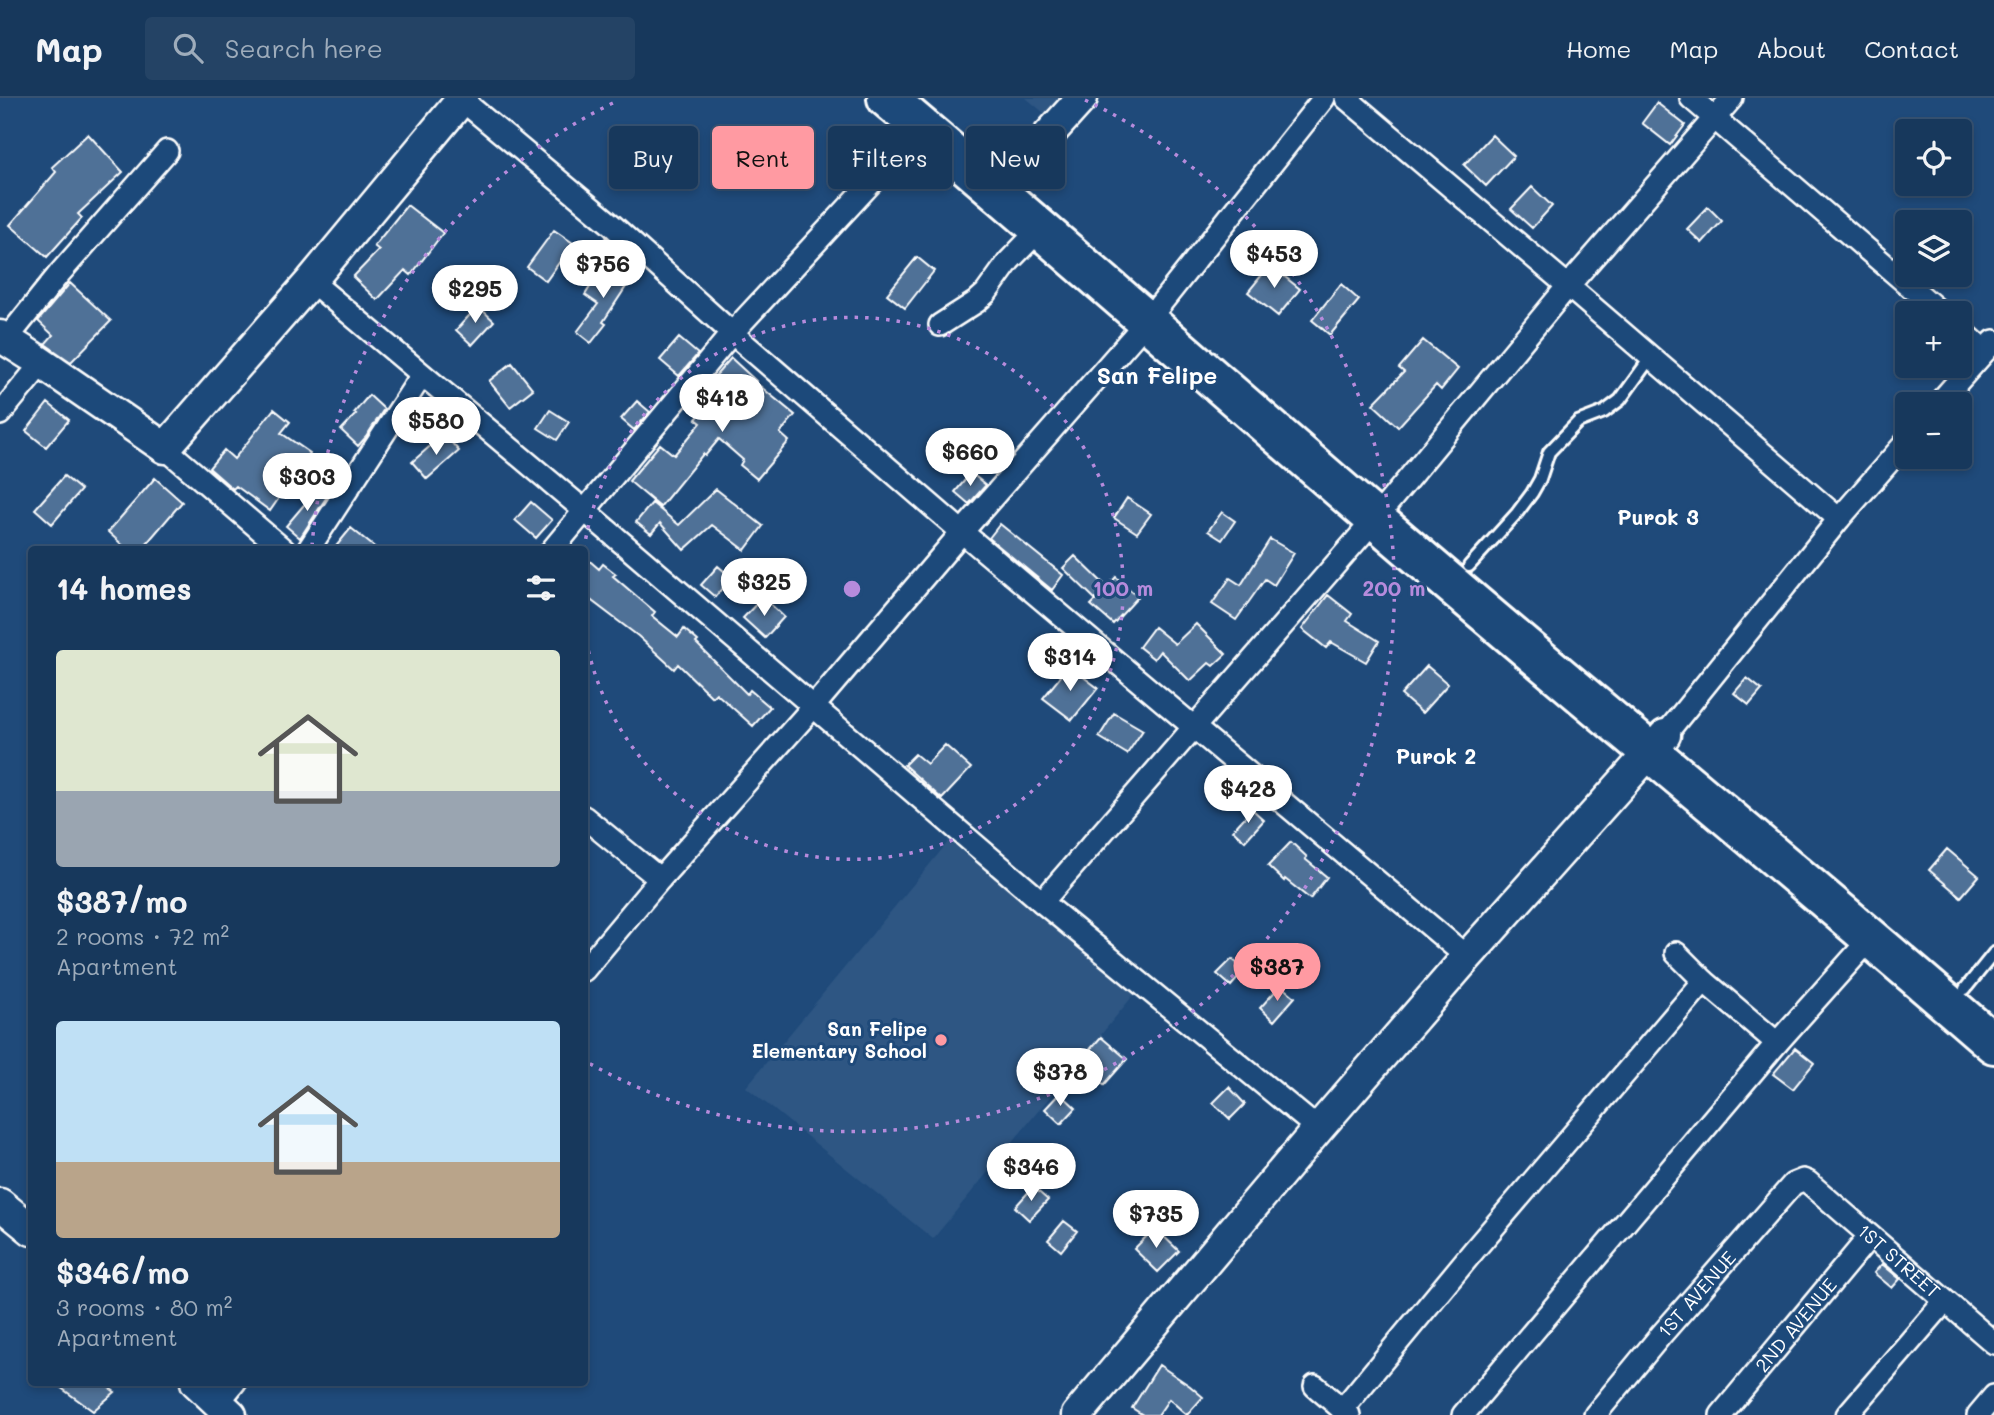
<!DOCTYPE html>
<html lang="en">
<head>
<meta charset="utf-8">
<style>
	body { margin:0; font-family:Mali,sans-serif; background:#244365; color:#f1f3f6; height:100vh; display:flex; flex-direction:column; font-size:26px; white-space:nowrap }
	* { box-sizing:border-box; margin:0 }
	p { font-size:23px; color:#9eacbb }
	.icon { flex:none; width:38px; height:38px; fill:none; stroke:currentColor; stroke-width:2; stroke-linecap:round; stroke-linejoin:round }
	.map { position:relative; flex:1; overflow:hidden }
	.panel { position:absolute; left:28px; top:448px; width:560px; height:840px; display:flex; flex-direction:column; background:#17385c; border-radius:7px; box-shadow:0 4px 10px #0003,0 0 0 2px #365272 }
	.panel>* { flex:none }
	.guide { position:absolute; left:609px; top:28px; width:665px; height:63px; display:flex; gap:14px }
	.fabs { position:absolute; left:1895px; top:21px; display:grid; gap:14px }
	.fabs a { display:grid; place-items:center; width:77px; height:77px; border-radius:7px; background:#17385c; box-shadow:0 4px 10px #0003,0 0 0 2px #365272; font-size:35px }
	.price { position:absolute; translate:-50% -60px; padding:0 16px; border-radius:24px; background:#fff; color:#222; font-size:23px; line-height:46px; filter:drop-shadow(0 2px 4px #0008) }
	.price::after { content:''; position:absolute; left:50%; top:42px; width:21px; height:16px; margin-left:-10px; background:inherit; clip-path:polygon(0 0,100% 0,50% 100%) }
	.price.active { background:#ff9aa2; color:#111 }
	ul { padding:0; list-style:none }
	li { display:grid; align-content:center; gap:14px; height:371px; padding:0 28px }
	li span { display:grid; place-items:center; height:217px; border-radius:7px; color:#555 }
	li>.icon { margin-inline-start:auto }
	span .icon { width:126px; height:126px; fill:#fffc; stroke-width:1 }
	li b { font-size:30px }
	h2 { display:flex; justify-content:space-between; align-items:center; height:84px; padding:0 28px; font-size:30px }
	.tag { padding:0 24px; border-radius:7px; background:#17385c; box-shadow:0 4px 10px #0003,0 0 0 2px #365272; font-size:24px; line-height:63px }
	.tag.active { background:#ff9aa2; color:#111 }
	header { display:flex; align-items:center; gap:42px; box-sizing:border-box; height:98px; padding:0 35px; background:#17385c; border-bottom:2px solid #365272 }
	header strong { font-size:33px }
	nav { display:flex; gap:38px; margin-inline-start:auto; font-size:24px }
	.search { width:490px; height:63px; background:#244365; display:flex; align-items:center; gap:18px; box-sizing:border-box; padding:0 24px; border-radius:7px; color:#9eacbb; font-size:26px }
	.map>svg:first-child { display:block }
</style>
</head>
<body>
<header>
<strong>Map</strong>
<div class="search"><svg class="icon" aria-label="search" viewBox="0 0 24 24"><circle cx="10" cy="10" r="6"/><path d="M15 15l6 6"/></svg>Search here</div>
<nav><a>Home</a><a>Map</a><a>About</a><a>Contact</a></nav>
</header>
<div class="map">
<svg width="1994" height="1317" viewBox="0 0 1994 1317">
	<rect width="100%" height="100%" fill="#1f4a7a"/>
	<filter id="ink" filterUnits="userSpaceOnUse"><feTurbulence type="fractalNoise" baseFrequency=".0143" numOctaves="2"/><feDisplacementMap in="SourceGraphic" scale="14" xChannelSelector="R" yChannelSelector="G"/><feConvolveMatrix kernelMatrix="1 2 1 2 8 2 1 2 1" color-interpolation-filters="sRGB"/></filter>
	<g filter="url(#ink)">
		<path fill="#2e5683" d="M1026 0H1068L1050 20Z
			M949 743 1136 894 933 1141 746 989Z"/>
		<path fill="#507197" stroke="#fff" stroke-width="2" d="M1657 5 1685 27 1670 47 1642 25Z
			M88 36 123 74 78 116 82 120 47 159 10 127 56 74 52 69Z
			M1492 37 1514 58 1486 88 1464 67Z
			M1532 89 1552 108 1532 130 1511 111Z
			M407 107 443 135 411 177 405 172 377 202 353 179 379 152 374 148Z
			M1708 109 1722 123 1702 145 1687 131Z
			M554 132 573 145 546 183 527 169Z
			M606 139 621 153 612 165 596 153Z
			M917 159 934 173 905 210 887 196Z
			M605 165 631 181 603 224 606 226 591 245 577 234 598 206 585 197Z
			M1270 167 1300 191 1278 218 1248 194Z
			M70 185 111 223 71 264 45 246 53 237 38 223Z
			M1341 186 1359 202 1330 237 1312 222Z
			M478 208 494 223 472 247 456 232Z
			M679 240 698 256 679 278 660 262Z
			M1423 242 1458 271 1441 292 1436 287 1398 329 1373 306 1404 274 1399 270Z
			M731 260 756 283 755 284 795 317 780 335 789 343 757 381 740 367 743 362 719 341 705 358 703 356 660 409 629 383 660 346 674 357 701 325 696 321 721 292 711 283Z
			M512 265 533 291 510 309 489 283Z
			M369 297 384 311 366 339 358 348 341 332 356 316 354 315Z
			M637 303 650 314 634 332 621 321Z
			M48 305 69 322 46 349 26 333Z
			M274 311 290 324 281 335 310 355 270 413 236 388 233 391 209 370 224 352 234 361Z
			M550 312 569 324 557 342 538 330Z
			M444 336 459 353 427 381 412 364Z
			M971 375 986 387 969 406 955 394Z
			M64 378 81 392 52 426 35 411Z
			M155 380 182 404 141 452H128L108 434Z
			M319 389 328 397 300 440 286 428Z
			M716 391 763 428 745 452 712 427 684 452 660 425 651 436 636 424 652 405 679 427Z
			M1127 400 1151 416 1137 435 1114 420Z
			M531 404 552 422 536 440 515 422Z
			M1222 414 1235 423 1222 442 1208 433Z
			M1000 426 1063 477 1052 492 989 440Z
			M351 430 378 452H333Z
			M1270 441 1294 455 1274 487 1265 481 1236 522 1212 506 1230 480 1241 487Z
			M584 458 599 471 603 466 616 476 613 478 655 514 652 518 678 539 684 531 698 543 696 545 747 596 750 592 770 609 753 628 716 595 712 599 678 566 674 571 638 538 584 497Z
			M1075 458 1107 489 1116 479 1138 499 1113 526 1091 507 1096 502 1063 470Z
			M718 468 731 479 715 499 701 487Z
			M1328 497 1352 516 1347 523 1379 543 1366 564 1331 544 1326 550 1302 531Z
			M763 499 784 519 765 540 743 520Z
			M1196 526 1226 556 1213 568 1209 565 1190 583 1160 553 1154 561 1139 549 1154 529 1175 546Z
			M1069 568 1098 590 1072 622 1043 600Z
			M1427 568 1448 586 1422 615 1401 597Z
			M1747 580 1762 592 1749 607 1734 595Z
			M1114 615 1143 632 1127 656 1099 639Z
			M945 647 971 670 942 701 904 667 915 656 927 666Z
			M1252 711 1264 722 1245 743 1233 732Z
			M1291 744 1307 759 1305 761 1327 779 1310 801 1285 781 1284 783 1268 768Z
			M1947 751 1979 778 1961 799 1929 772Z
			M1232 861 1245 872 1231 888 1217 876Z
			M1281 887 1295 899 1274 923 1260 910Z
			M1101 939 1127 961 1104 987 1079 964Z
			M1795 950 1814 965 1793 991 1773 976Z
			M1229 989 1245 1006 1230 1021 1213 1005Z
			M1060 995 1076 1010 1061 1026 1045 1011Z
			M1033 1089 1048 1102 1029 1122 1015 1109Z
			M1064 1123 1077 1133 1061 1153 1048 1142Z
			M1155 1130 1179 1153 1158 1174 1134 1151Z
			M1882 1166 1900 1181 1892 1190 1874 1175Z
			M1159 1267 1190 1288 1203 1299 1187 1317 1169 1301 1158 1317H1143L1132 1310Z
			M53 1284H101L115 1294 93 1313Z"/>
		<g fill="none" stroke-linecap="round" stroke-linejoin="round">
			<g stroke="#fff" stroke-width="16">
				<path id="lane" d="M1469 468 1517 415 1532 395 1540 381 1549 354 1578 324 1604 314 1620 302 1651 259
					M1965 891 1994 855"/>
			</g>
			<g stroke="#fff" stroke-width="26">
				<g id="street">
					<path d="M1346 0 1568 188 1839 421"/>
					<path d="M1691 0 1941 215"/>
					<path d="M462 2 612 127 732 235 962 434 1467 859"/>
					<path d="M311 183 585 413 1042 804 1318 1031"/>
					<path d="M940 227 976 204 986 195 1009 163 1040 131"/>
					<path d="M1960 231 1985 253"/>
					<path d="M6 242 59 176 167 53"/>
					<path d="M1938 306 1994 243"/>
					<path d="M0 316 42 265"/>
					<path d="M165 350 284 452"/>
					<path d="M308 452 422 277"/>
					<path d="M552 452 732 235 922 30"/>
					<path d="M1665 637 1839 421 1908 342"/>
					<path d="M584 719 660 781"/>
					<path d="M1042 804 1375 421 1568 188 1732 0"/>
					<path d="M584 872 660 781 814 608 962 434 1147 223 1324 0"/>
					<path d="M1704 883 1777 945"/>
					<path d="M1315 1288 1349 1317"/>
					<path d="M218 1305 235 1284"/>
					<path d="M1342 1312 1475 1151 1704 883 1676 855"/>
					<path d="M1463 1317 1777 945 1870 841"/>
					<path id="s1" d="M1595 1317 1661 1237 1793 1086 1803 1082 1808 1084 1994 1245"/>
					<path id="s2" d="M1721 1317 1870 1138"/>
					<path d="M1847 1317 1945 1203"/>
					<path d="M1978 1317 1994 1298"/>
				</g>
			</g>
			<g stroke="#fff" stroke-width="35">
				<path id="secondary" d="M997 94 1082 0
					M0 238 30 257 165 350 311 183 463 0
					M0 1106 32 1132
					M196 1284 231 1317
					M1077 1317 1318 1031 1467 859 1665 637"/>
			</g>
			<g stroke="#fff" stroke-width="44">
				<path id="highway" d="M887 0C1051 138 1212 280 1375 421 1580 598 1790 768 1994 946"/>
			</g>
			<use href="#lane" stroke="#1f4a7a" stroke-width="10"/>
			<use href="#street" stroke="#1f4a7a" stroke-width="21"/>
			<use href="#secondary" stroke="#1f4a7a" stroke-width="30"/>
			<use href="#highway" stroke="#1f4a7a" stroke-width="38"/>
		</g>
	</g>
	<g fill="none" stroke="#b68bdc" stroke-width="3.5" stroke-dasharray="3.5 7">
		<path d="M584 451A271 271 0 1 1 585 536"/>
		<path d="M312 448A542 542 0 0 1 619 2M1085 2A542 542 0 1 1 585 963"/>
	</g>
	<circle fill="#ff9aa2" stroke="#1f4a7a" stroke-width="2.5" cx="941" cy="942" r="7"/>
	<g text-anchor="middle" stroke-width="6" stroke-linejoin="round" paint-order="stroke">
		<g font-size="19" font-weight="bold" fill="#fff" stroke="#1f4a7a" text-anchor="end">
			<text x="927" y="938">San Felipe<tspan x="927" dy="22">Elementary School</tspan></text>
		</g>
		<g font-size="19" fill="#fff" stroke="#1f4a7a">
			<text dy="7" stroke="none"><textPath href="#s1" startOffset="441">1ST STREET</textPath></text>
			<text dy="7" stroke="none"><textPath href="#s1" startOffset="158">1ST AVENUE</textPath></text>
			<text dy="7" stroke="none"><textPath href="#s2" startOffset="117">2ND AVENUE</textPath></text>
		</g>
		<g font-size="21" font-weight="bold" fill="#fff" stroke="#1f4a7a">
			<text x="1658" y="427">Purok 3</text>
			<text x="1436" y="666">Purok 2</text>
		</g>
		<g font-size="23" font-weight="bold" fill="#fff" stroke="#1f4a7a">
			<text x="1157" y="286">San Felipe</text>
		</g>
	</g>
	<circle cx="852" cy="491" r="10" fill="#b68bdc" stroke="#1f4a7a" stroke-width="3.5"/>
	<g font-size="21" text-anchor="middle" font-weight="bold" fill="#b68bdc" stroke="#1f4a7a" stroke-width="6" stroke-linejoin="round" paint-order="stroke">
		<text x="1123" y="498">100 m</text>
		<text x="1394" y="498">200 m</text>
	</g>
</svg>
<div class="fabs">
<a><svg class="icon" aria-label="locate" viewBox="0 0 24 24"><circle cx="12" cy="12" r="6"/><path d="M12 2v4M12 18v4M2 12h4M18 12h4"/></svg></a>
<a><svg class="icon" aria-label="layers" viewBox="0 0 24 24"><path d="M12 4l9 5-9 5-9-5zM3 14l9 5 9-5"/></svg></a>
<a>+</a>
<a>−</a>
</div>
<b class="price" style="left:1274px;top:192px">$453</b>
<b class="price" style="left:603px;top:202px">$756</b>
<b class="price" style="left:475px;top:227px">$295</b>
<b class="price" style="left:722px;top:336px">$418</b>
<b class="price" style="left:436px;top:359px">$580</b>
<b class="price" style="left:970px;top:390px">$660</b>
<b class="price" style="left:307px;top:415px">$303</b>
<b class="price" style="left:764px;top:520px">$325</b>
<b class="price" style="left:1070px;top:595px">$314</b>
<b class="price" style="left:1248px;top:727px">$428</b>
<b class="price active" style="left:1277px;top:905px">$387</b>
<b class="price" style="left:1060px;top:1010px">$378</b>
<b class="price" style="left:1031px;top:1105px">$346</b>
<b class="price" style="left:1156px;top:1152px">$735</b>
<div class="guide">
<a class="tag">Buy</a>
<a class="tag active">Rent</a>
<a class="tag">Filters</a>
<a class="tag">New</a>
</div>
<section class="panel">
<h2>14 homes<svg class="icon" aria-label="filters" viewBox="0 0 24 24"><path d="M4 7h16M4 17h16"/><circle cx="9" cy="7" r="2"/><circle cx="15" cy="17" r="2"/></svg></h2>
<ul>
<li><span style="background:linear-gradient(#dfe7d0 65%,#9aa5b1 0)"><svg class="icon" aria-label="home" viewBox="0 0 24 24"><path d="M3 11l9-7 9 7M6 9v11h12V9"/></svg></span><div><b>$387/mo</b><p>2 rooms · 72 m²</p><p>Apartment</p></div></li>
<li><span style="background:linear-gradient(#bfe0f5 65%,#b9a48a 0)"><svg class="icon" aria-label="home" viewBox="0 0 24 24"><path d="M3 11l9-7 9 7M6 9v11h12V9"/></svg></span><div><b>$346/mo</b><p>3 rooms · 80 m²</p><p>Apartment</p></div></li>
</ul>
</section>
</div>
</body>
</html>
